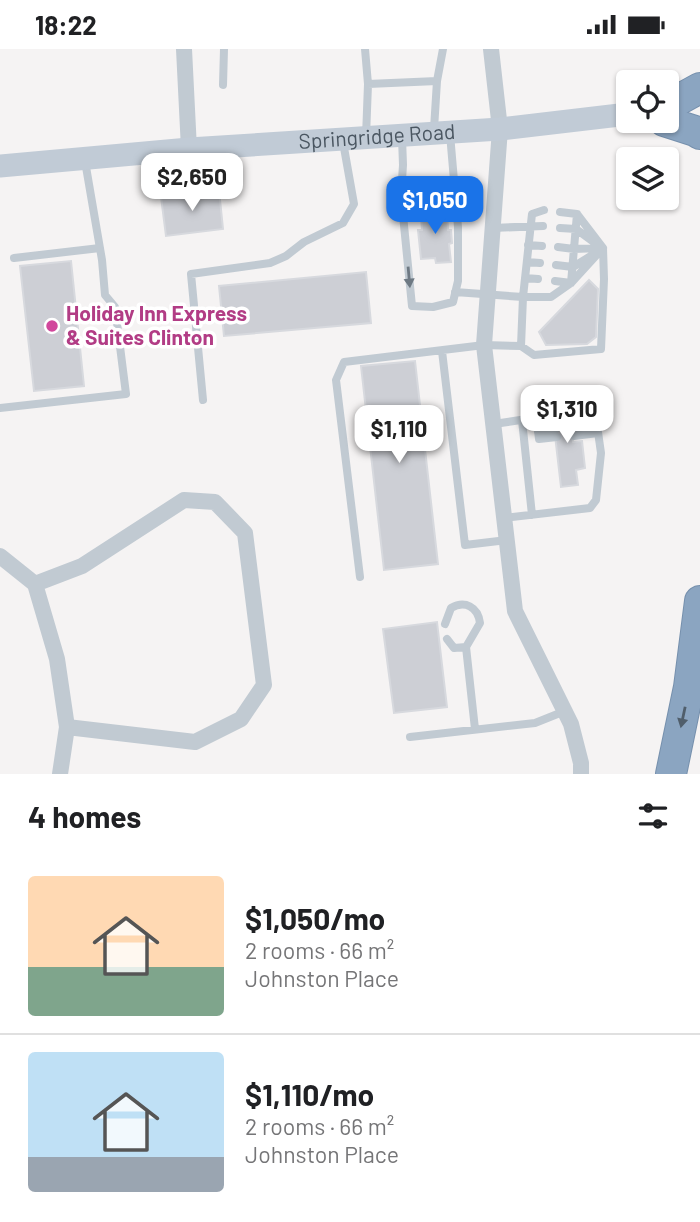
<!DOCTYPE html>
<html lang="en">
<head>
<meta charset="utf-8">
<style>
	body { margin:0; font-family:Barlow,sans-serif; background:#f6f6f6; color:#202124; height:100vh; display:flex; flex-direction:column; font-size:26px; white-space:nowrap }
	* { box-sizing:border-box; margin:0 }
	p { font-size:23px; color:#757577 }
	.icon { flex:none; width:38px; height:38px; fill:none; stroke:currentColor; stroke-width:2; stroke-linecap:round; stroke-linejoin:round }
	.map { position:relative; height:725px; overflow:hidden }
	.side { display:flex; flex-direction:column; background:#fff; flex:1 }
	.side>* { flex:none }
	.tools { position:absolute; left:616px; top:21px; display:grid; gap:14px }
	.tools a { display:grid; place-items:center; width:63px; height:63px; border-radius:7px; background:#fff; box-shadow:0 2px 5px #0004; font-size:35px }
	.price { position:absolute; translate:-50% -60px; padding:0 16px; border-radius:14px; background:#fff; color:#222; font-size:23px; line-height:46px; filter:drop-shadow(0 2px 4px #0008) }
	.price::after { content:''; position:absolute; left:50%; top:42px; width:21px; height:16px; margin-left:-10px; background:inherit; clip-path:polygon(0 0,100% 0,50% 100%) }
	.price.on { background:#1a73e8; color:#fff }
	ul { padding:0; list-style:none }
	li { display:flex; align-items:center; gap:21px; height:175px; padding:0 28px }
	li+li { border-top:2px solid #e0e0e0 }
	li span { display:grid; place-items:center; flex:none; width:196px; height:140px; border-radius:7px; color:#555 }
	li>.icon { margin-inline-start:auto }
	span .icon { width:84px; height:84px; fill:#fffc; stroke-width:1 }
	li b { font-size:30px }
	h2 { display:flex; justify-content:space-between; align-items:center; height:84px; padding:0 28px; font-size:30px }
	.status { display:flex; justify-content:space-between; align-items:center; height:49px; padding:0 35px; background:#fff; direction:ltr }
	.status svg { height:19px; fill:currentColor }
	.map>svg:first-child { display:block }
</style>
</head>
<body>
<div class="status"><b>18:22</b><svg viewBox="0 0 49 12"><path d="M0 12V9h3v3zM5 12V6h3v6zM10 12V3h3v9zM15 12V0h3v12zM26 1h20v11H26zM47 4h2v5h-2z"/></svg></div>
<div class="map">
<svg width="700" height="725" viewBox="0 0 700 725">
	<rect width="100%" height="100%" fill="#f5f3f3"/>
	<path fill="#cdcfd5" stroke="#d7d9de" stroke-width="2" d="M219 141 223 180 166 187 161 148Z
		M442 160V163H447L448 181H451L452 194 449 195 451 213 436 214 435 209 421 210 418 181H422L421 165H425V161Z
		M71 212 84 337 34 342 20 217Z
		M366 223 371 274 224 287 219 237Z
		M589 231 598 240 596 288 587 295 546 296 539 283Z
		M415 312 438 515 384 521 361 317Z
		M568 350 573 393 582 392 585 419 576 421 578 436 561 438 551 352Z
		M437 573 447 658 394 664 383 580Z"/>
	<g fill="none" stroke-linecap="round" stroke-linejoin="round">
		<g stroke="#7690ad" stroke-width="32">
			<path id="motorway" d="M667 55 680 50 700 39
				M664 72 695 82 700 85
				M671 725 689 638 700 552"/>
		</g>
		<path stroke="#c1cad2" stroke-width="8" d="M365 0 368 35 366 88
			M368 35 437 32
			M223 36 224 0
			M434 80 437 32 443 0
			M402 89 403 116 401 146 412 257 433 258 453 253 458 232V178L450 85
			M492 179 543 177
			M560 179 576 180 595 194
			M528 196 542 197
			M558 198 574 200 600 199
			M14 209 100 199
			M527 213 540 214
			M556 216 573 218 594 205
			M525 229 538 230
			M555 232 571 234
			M571 234 577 165
			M455 243 523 248 532 165 544 161
			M521 297 523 248H551L571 234 603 199
			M442 302 465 496 507 491
			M203 351 191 225 270 214 286 207 304 193 343 174 354 155 343 93
			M570 357 594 355
			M0 359 126 345 115 258 105 246 102 211 85 112
			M536 362 552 359
			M571 365 595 362
			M522 371 532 466
			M572 372 596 369
			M494 375 554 366
			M537 375 554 373
			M573 380 597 377
			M538 383 555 381
			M574 387 598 384
			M504 469 590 459 596 451 601 404 594 355C582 344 549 347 535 356L539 390 557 388
			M360 528 336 331 344 313 484 296 521 297 534 306 601 300 604 230 603 199 577 165 560 163
			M445 575 451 559C465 551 478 558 480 574L466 598 454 599 447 590
			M466 598 475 680
			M410 688 535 674 565 662"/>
		<path stroke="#c1cad2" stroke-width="16" d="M184 0 189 100
			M491 0 500 80 484 296 515 562 571 675 581 714V725
			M0 507 35 535 57 610 67 678 60 725
			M35 535 82 517 184 451 215 453 245 484 264 636 241 670 195 693 67 678"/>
		<path stroke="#c1cbd6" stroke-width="23" id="s1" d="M0 117 189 100 500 80 628 65"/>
		<use href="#motorway" stroke="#8ba5c1" stroke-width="30"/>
	</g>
	<defs><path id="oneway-solid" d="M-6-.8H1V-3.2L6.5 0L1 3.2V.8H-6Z" transform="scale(1.75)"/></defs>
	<use fill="#6e7983" href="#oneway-solid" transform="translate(409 228) rotate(85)"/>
	<use fill="#505e6b" href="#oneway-solid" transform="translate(683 668) rotate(102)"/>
	<circle fill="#d1479c" stroke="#fff" stroke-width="2.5" cx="52" cy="277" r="7"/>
	<g text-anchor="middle" stroke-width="7" stroke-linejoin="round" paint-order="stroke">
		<g font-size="21" fill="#4a5661" stroke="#fff">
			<text dy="7" stroke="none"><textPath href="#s1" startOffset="378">Springridge Road</textPath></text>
		</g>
		<g font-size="21" font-weight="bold" fill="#b23c85" stroke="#fff" text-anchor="start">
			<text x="66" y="272">Holiday Inn Express<tspan x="66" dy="24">&amp; Suites Clinton</tspan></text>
		</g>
	</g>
</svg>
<div class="tools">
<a><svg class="icon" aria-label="locate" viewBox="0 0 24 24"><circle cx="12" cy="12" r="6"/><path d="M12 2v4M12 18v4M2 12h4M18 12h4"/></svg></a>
<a><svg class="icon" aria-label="layers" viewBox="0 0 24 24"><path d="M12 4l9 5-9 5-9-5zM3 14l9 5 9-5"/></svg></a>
</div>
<b class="price" style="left:192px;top:164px">$2,650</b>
<b class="price on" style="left:435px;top:187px">$1,050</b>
<b class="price" style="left:567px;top:396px">$1,310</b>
<b class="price" style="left:399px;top:416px">$1,110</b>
</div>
<section class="side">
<h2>4 homes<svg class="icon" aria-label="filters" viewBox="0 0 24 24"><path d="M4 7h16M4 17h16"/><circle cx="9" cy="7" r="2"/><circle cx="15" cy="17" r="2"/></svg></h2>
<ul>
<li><span style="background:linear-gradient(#ffd9b3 65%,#7fa58c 0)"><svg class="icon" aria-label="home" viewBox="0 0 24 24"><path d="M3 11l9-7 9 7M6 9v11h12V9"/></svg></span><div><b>$1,050/mo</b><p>2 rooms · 66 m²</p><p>Johnston Place</p></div></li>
<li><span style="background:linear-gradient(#bfe0f5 75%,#9aa5b1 0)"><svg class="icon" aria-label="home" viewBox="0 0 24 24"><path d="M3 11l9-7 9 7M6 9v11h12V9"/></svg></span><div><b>$1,110/mo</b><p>2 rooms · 66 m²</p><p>Johnston Place</p></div></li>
</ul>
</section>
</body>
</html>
